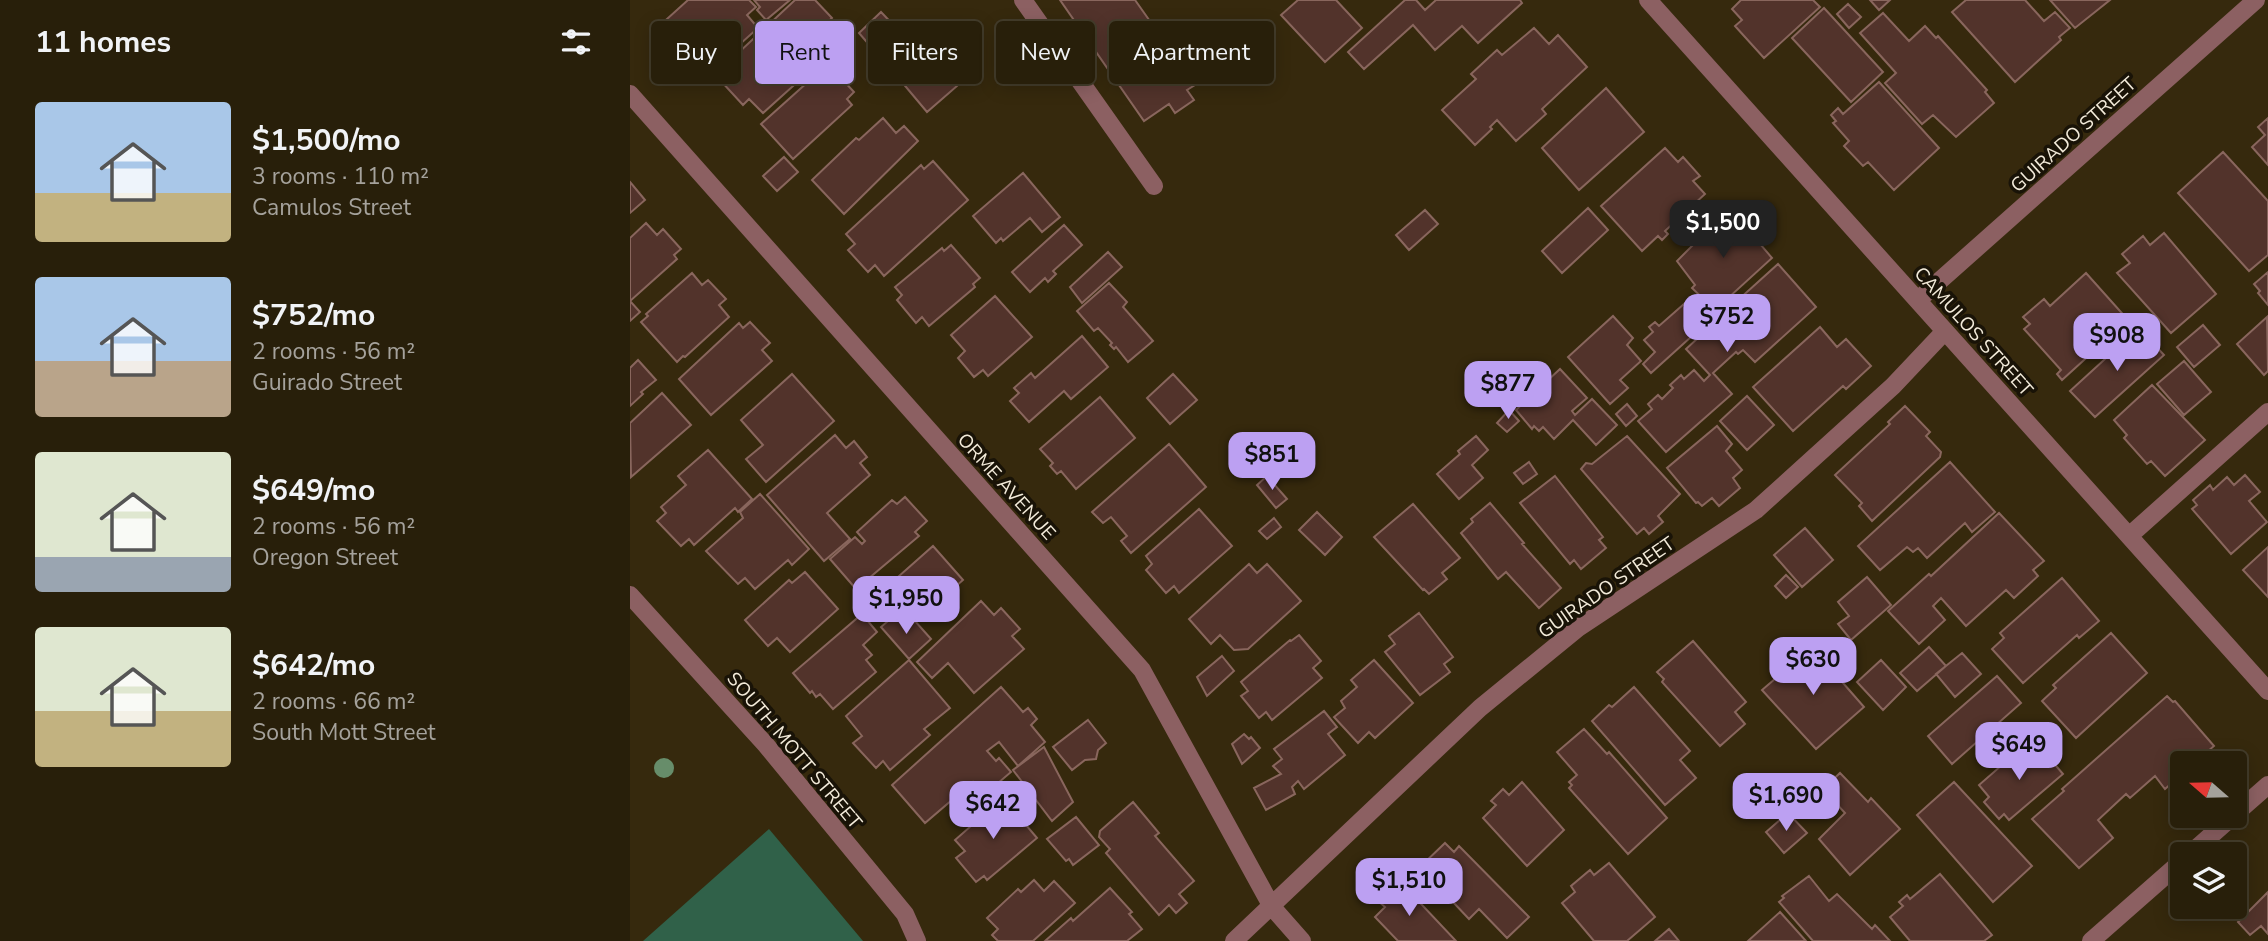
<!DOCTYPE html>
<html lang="en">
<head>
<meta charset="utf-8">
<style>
	body { margin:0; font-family:"Nunito Sans",sans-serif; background:#302713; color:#f1f3f6; height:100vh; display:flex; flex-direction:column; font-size:26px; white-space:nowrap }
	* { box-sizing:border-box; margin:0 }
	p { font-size:23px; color:#a5a29c }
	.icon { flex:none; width:38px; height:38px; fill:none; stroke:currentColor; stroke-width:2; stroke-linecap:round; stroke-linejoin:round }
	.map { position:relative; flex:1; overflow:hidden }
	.details { display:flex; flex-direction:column; background:#281f0a; width:630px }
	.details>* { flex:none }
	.hud { position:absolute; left:21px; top:21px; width:665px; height:63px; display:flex; gap:14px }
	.needle { width:46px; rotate:290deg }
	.tools { position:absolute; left:1540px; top:751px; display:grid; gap:14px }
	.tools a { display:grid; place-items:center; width:77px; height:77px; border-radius:7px; background:#281f0a; box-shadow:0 4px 18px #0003,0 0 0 2px #443d2b; font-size:35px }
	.price { position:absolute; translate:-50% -60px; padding:0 16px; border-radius:14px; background:#bca0f2; color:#111; font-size:23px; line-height:46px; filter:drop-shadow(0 2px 4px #0008) }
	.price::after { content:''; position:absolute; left:50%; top:42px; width:21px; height:16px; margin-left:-10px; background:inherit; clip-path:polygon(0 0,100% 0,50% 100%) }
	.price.selected { background:#222; color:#fff }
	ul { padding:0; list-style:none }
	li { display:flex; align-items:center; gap:21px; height:175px; padding:0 35px }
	li span { display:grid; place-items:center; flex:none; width:196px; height:140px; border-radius:7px; color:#555 }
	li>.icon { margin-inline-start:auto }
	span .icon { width:84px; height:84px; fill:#fffc; stroke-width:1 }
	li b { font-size:30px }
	h2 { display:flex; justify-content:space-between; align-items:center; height:84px; padding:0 35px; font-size:30px }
	.chip { padding:0 24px; border-radius:7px; background:#281f0a; box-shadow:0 4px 18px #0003,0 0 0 2px #443d2b; font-size:24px; line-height:63px }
	.chip.selected { background:#bca0f2; color:#111 }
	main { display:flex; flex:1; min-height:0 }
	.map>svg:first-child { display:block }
</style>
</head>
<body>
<main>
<section class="details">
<h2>11 homes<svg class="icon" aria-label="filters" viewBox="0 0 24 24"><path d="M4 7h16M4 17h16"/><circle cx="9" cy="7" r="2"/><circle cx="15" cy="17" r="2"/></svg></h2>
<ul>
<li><span style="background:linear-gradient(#a9c7e8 65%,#c2b280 0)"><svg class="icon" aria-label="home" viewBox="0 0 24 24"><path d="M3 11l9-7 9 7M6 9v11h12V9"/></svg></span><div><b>$1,500/mo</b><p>3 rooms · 110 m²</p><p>Camulos Street</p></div></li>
<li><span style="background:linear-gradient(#a9c7e8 60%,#b9a48a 0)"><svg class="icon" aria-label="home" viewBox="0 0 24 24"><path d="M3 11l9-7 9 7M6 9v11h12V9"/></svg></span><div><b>$752/mo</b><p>2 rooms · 56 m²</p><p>Guirado Street</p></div></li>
<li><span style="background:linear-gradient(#dfe7d0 75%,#9aa5b1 0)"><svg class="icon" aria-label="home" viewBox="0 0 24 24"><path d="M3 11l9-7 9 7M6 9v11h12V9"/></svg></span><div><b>$649/mo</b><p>2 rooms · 56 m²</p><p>Oregon Street</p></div></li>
<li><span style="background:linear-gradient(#dfe7d0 60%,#c2b280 0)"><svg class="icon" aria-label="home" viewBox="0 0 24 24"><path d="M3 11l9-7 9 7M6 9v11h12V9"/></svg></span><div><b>$642/mo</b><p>2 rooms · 66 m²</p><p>South Mott Street</p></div></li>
</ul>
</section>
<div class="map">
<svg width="1638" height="941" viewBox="0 0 1638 941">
	<rect width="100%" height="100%" fill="#36290d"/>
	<path fill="#306149" d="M139 829 233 941H13Z"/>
	<path fill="#52332b" stroke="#89665d" stroke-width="2" d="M58 0H119L126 7 117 15 128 28 100 53 89 39 61 65 54 57 46 64 26 42 34 35 27 28Z
		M124 0H160L136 20 127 10 130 7Z
		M165 0H185L202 18 166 51 182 69 133 113 119 99 113 105 90 80 96 74 91 69Z
		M430 0H505L565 85 557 90 564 100 545 113 539 104 514 121Z
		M668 0H706L732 28 695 62 651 15Z
		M775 0H786L795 10 806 0H890L892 3 848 43 832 26 805 50 783 25 734 69 718 52Z
		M1111 0H1183L1190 7 1134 58 1105 26 1112 20 1102 9Z
		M1240 0H1260L1249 10Z
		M1336 0H1395L1414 21 1425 12 1440 28 1429 37 1431 40 1385 82 1322 12Z
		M1420 0H1480L1445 28Z
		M1218 4 1231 17 1219 28 1207 14Z
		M1194 8 1253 72 1221 102 1162 38Z
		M251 12 292 55 267 77 229 33Z
		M1253 13 1279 41 1295 26 1306 38 1308 36 1357 90 1355 92 1364 103 1326 137 1303 115 1292 124 1255 83 1266 73 1230 33Z
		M904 28 919 44 928 35 957 67 912 109 916 114 886 141 867 120 860 127 862 129 845 145 812 110 846 79 841 74 867 50 872 55Z
		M299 56 327 86 297 112 271 81Z
		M198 64 224 92 217 99 222 105 163 159 131 124Z
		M1249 82 1309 148 1264 190 1238 162 1233 166 1214 146 1219 141 1203 123 1206 121 1201 115 1208 108 1213 114Z
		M976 88 1014 132 949 190 912 148Z
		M253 118 266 133 274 126 288 141 214 214 182 180 226 138 229 140Z
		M1638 118V165L1622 147 1635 135 1628 127Z
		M1035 148 1048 162 1053 157 1070 176 1063 181 1075 194 1035 231 1038 234 1032 240 1028 236 1012 251 971 206Z
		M1593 152 1638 201V255L1619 271 1548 193Z
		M154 157 168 172 147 191 133 176Z
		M303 161 338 200 254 276 245 265 238 272 218 250 225 244 216 234 291 165 294 169Z
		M393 173 430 217 412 232 400 218 373 241 371 238 366 243 343 216Z
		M0 182 15 200 0 213Z
		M958 208 978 230 932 273 912 251Z
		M795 210 808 224 779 250 766 235Z
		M1099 213 1112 226 1114 225 1142 258 1085 310 1062 288 1065 285 1047 261 1062 246 1060 244 1086 219 1090 222Z
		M16 223 27 235 33 229 51 249 44 255 47 259 0 301 10 312 0 321V238Z
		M434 225 452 245 423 271 426 274 418 282 415 278 400 292 382 272Z
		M1534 233 1586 294 1541 333 1487 273 1500 263 1492 254 1513 236 1520 245Z
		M321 245 350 278 343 284 345 287 299 326 292 317 286 323 267 300 272 295 265 287 312 248 314 251Z
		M478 252 492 267 452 303 440 287Z
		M1148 264 1186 307 1125 362 1113 350 1108 354 1106 352 1083 373 1102 394 1036 452 1008 421 1022 409 1018 404 1028 395 1032 399 1043 388 1040 385 1051 375 1054 379 1064 370 1074 381 1080 375 1056 349 1081 326 1089 335 1095 329 1087 319Z
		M1638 272V305L1628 293 1630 291 1624 284Z
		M62 273 72 285 78 280 96 299 89 305 99 317 55 357 53 356 47 362 11 322 18 316 16 314Z
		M1456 273 1498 320 1432 380 1427 374 1431 370 1394 329 1400 324 1393 317 1414 299 1420 306Z
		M479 283 497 302 493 307 523 341 498 362 486 347 484 349 480 345 482 343 468 328 464 331 447 311Z
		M365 296 402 337 358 376 353 370 344 377 328 358 335 351 321 335Z
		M1062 297 1082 318 1021 373 1013 364 1025 352 1014 340 1023 332 1019 327 1025 322 1029 326Z
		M983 316 1003 338 997 345 1011 361 990 380 998 388 980 404 938 357Z
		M1637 317 1638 371 1634 375 1607 344Z
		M120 322 140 343 132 350 142 361 81 415 49 379 109 323 113 328Z
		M1573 325 1590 345 1564 367 1547 347Z
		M1190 327 1207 347 1216 339 1241 366 1216 389 1213 386 1163 431 1123 387Z
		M1509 328 1534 355 1465 417 1440 391Z
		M452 336 478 367 441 399 434 391 399 422 380 401 389 393 384 388 401 373 405 378Z
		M8 360 26 380 11 392 13 394 0 406V368Z
		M1554 361 1581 392 1554 415 1527 384Z
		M930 369 957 398 942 411 945 415 962 399 987 425 966 445 943 420 924 439 913 427 909 431 904 426 902 429 886 410Z
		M162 374 204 421 136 482 116 459 133 445 111 420Z
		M543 374 567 400 540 424 517 398Z
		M1522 385 1575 440 1535 476 1521 461 1517 464 1494 438 1497 435 1484 420Z
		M32 393 61 425 1 477 0 423Z
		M1117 396 1144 425 1117 450 1090 421Z
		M470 397 505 438 446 489 431 471 427 474 420 466 423 463 410 449Z
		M997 404 1007 416 996 426 986 414Z
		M1275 406 1300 432 1296 436 1311 452 1310 457 1242 521 1229 506 1232 503 1205 475 1260 424 1258 422Z
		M879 410 889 421 877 432 867 423Z
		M1087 426 1102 444 1096 451 1112 470 1103 478 1110 488 1089 506 1082 498 1072 506 1068 502 1066 503 1037 468Z
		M205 435 216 448 224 441 237 457 230 463 240 475 197 513 220 539 194 561 137 495Z
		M846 436 858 450 842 465 853 478 829 499 807 474 830 454 828 451Z
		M997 436 1050 494 1028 516 1033 522 1019 534 1014 528 1007 534 951 469 956 463 962 464Z
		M539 444 576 487 501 553 491 541 497 536 481 517 473 523 462 512Z
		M78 450 122 499 108 512 105 508 64 545 59 539 51 546 27 521 36 513 31 507 56 485 48 476Z
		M899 462 907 474 893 484 884 473Z
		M1320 462 1365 512 1342 532 1335 523 1297 558 1288 548 1283 552 1277 547 1250 570 1228 546Z
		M1615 475 1630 492 1619 501 1637 522 1601 554 1562 509 1567 505 1563 500 1580 485 1583 490 1597 477 1604 485Z
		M637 476 657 499 646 508 627 485Z
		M925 476 973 537 969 540 976 548 951 569 944 560 940 564 890 503Z
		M130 494 179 549 162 565 158 560 125 589 115 578 108 584 76 551 113 518 110 512Z
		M275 497 297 521 285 532 289 536 226 589 200 559 225 537 232 544 235 541 227 532 262 500 267 504Z
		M860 503 894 543 892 544 931 588 909 608 876 572 868 579 831 533 843 522 841 519Z
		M783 504 830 558 812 573 817 579 799 594 794 589 793 590 744 537Z
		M569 509 602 546 549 593 544 586 536 593 516 570 522 564 516 556Z
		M687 512 712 537 695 555 669 530Z
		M1369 513 1414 561 1403 570 1408 576 1384 598 1376 590 1336 626 1311 598 1303 606 1315 620 1289 644 1258 611 1299 574 1301 576Z
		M644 518 651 527 637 539 629 531Z
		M1175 528 1203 560 1172 587 1144 555Z
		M303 546 333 580 288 620 286 618 280 624 251 592Z
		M1638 547V597L1613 570Z
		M619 564 627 573 637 564 671 601 618 649 604 650 590 635 581 644 559 619Z
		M175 572 208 609 160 652 147 638 138 646 115 620 159 580 162 583Z
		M1156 575 1168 587 1156 598 1145 586Z
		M1237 577 1261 605 1221 640 1208 624 1219 616 1208 602Z
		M1432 578 1469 621 1449 638 1447 635 1393 683 1362 649 1374 638 1370 633Z
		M351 601 364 615 371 608 390 629 382 636 394 649 344 693 318 663 302 678 287 662Z
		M789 613 823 657 814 664 820 672 790 695 755 652 765 644 759 636Z
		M232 614 247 632 233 645 242 655 236 660 246 672 203 709 190 694 186 697 182 691 180 693 163 673Z
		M265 615 277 629 285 621 301 639 279 659 251 627Z
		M1481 633 1517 673 1446 738 1412 701 1426 688 1423 685Z
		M669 635 691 661 683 668 692 678 642 720 636 712 629 718 611 696 618 691 611 682 660 640 661 641Z
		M1063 641 1116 702 1105 712 1115 724 1090 746 1032 682 1034 679 1027 672Z
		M1179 644 1234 707 1186 749 1132 690 1159 667 1156 664Z
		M1299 647 1316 666 1287 691 1270 673Z
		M1332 653 1351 674 1325 697 1306 674Z
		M592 656 604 671 577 696 567 677Z
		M279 660 320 708 294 729 300 735 260 770 253 761 246 768 223 743 232 736 216 716Z
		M744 660 783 703 745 738 739 732 728 743 704 717 715 708 711 701 727 687 721 680Z
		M1251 660 1276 687 1253 710 1227 682Z
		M1367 676 1391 703 1322 764 1298 736Z
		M371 687 393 712 398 708 407 719 401 725 415 742 388 766 369 742 357 751 366 761 369 758 381 772 354 795 343 782 295 823 262 785Z
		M1004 687 1060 751 1050 760 1066 778 1035 805 962 721 979 705 982 707Z
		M1537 696 1543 702 1545 701 1584 746 1564 763H1552V774L1535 789 1525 776 1500 798 1496 794 1468 820 1483 838 1449 868 1402 819 1434 791 1432 789Z
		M694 711 707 727 698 734 715 755 674 789 668 781 662 787 665 794 636 810 624 788 651 774 643 766 652 759 644 749Z
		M458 720 476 743 468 750 466 759 455 760 442 770 423 747Z
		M954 729 977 754 979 752 1037 818 998 854 939 788 942 785 939 782 947 775 927 752Z
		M614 734 619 739 621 737 630 748 612 764 602 744Z
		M1395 745 1408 759 1415 753 1433 774 1379 820 1374 814 1369 819 1354 802 1359 797 1349 785Z
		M414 747 443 802 422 821 383 770Z
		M1210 773 1238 802 1241 798 1270 829 1220 875 1189 839 1215 813 1193 789Z
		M892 782 934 830 897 866 853 818 866 805 861 801 873 789 879 795Z
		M1324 782 1402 866 1363 902 1287 815Z
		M373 798 407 838 357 880 354 876 346 882 326 858 335 851 325 840Z
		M503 802 529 833 525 836 564 881 549 894 557 903 546 913 539 905 529 915 476 853 480 849 469 837 470 831Z
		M1158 813 1177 833 1154 853 1136 832Z
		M446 817 469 845 443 865 439 859 436 861 417 839Z
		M815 843 824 852 829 846 899 917 877 938 849 909 839 919 790 867Z
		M979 863 1025 917 997 941H964L932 903 945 892 941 886 960 870 964 875Z
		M1310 874 1362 935 1354 941H1280L1260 917 1273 906 1269 902 1277 895 1280 899Z
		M1179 876 1199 901 1207 894 1242 929 1245 925 1260 941H1183L1149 902 1154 898 1152 896Z
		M404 880 414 891 424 881 445 903 403 941H368L362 935 368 929 357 918 388 889 391 892Z
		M766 882 775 891 777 889 826 941H768L745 917 755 907 747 900Z
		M480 888 502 912 499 914 512 929 497 941H415L441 918 443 921Z
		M1638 892V934L1631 926 1620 935 1608 922Z
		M1150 912 1176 941H1118Z
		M1039 929 1049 941H1025Z"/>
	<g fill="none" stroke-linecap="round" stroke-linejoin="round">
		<path stroke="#8c6062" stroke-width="18" d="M393 0 524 186
			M1018 0 1638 691
			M0 94 512 670 642 907 672 941
			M1288 300 1626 0
			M1499 536 1638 412
			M0 595 136 745 275 914 287 941
			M1605 814 1638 785
			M1560 854 1603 816
			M604 941 850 708 948 628 1126 510 1263 386 1315 331
			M1461 941 1552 861"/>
	</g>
	<circle fill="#678d6a" cx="34" cy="768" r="10"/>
	<g text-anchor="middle" stroke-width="7" stroke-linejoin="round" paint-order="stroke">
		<g font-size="19" fill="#f3ebda" stroke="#191307">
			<text transform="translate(1443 134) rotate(-42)" y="7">GUIRADO STREET</text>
			<text transform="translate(1344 331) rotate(48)" y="7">CAMULOS STREET</text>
			<text transform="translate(377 486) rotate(48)" y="7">ORME AVENUE</text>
			<text transform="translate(976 587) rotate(-35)" y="7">GUIRADO STREET</text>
			<text transform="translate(165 750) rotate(50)" y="7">SOUTH MOTT STREET</text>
		</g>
	</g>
</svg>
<div class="tools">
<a><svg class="needle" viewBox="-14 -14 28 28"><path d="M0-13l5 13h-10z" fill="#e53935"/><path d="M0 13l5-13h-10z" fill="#a5a29c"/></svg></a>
<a><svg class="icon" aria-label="layers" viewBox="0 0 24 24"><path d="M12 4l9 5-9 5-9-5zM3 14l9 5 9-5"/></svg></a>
</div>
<b class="price selected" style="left:1093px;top:260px">$1,500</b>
<b class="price" style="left:1097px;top:354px">$752</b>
<b class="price" style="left:1487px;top:373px">$908</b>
<b class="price" style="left:878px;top:421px">$877</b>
<b class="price" style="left:642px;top:492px">$851</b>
<b class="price" style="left:276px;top:636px">$1,950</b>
<b class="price" style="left:1183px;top:697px">$630</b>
<b class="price" style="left:1389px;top:782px">$649</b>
<b class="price" style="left:1156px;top:833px">$1,690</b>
<b class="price" style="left:363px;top:841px">$642</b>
<b class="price" style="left:779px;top:918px">$1,510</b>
<div class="hud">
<a class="chip">Buy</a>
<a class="chip selected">Rent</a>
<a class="chip">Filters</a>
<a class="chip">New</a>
<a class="chip">Apartment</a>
</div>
</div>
</main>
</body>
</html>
